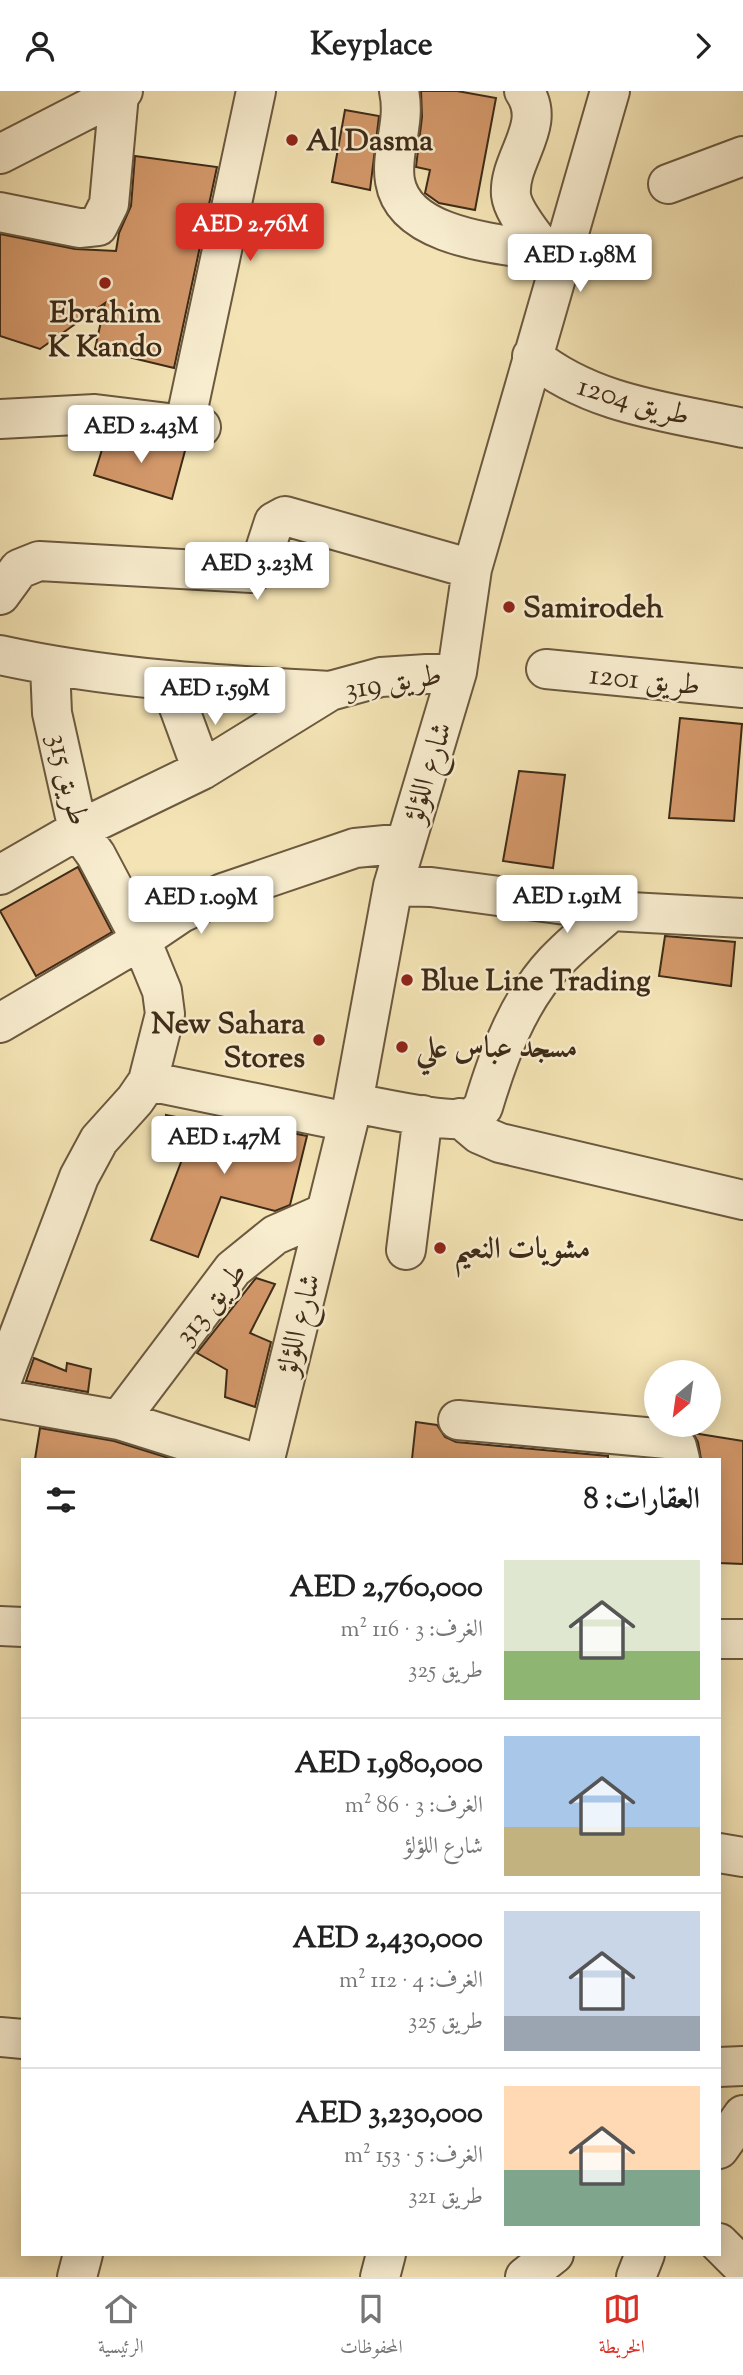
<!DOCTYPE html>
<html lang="ar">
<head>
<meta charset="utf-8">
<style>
	body { margin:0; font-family:"Sorts Mill Goudy",Amiri,serif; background:#f2f2f2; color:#222; direction:rtl; height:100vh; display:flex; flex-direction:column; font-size:26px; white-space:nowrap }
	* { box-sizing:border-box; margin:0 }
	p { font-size:23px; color:#767676 }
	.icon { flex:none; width:38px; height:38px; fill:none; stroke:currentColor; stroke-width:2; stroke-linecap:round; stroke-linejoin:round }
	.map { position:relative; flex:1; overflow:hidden; direction:ltr }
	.details { position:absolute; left:21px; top:1367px; width:700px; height:798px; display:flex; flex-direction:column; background:#fff; border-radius:0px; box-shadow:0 4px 18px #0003; direction:rtl }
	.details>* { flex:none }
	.needle { width:46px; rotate:209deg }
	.fabs { position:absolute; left:644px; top:1269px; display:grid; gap:14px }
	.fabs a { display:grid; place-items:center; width:77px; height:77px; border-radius:50%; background:#fff; box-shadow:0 4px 18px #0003; font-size:35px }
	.price { position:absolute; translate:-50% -60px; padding:0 16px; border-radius:7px; background:#fff; color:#222; font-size:23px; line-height:46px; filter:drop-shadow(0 2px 4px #0008) }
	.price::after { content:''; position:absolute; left:50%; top:42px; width:21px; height:16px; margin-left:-10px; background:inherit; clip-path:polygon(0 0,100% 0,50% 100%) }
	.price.on { background:#d93025; color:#fff }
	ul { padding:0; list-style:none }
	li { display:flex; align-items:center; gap:21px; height:175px; padding:0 21px }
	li+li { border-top:2px solid #e0e0e0 }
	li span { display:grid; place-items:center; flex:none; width:196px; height:140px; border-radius:0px; color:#555 }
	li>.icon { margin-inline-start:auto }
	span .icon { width:84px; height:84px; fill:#fffc; stroke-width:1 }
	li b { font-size:30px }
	h2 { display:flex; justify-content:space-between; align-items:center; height:84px; padding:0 21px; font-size:30px }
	header { display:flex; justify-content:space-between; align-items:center; height:91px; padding:0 21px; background:#fff; font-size:32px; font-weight:800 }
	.menu { display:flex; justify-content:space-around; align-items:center; height:98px; border-top:2px solid #e0e0e0; background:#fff; font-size:19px; color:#767676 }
	.menu a { display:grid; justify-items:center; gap:4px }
	.menu .on { color:#d93025 }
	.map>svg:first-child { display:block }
</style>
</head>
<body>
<header><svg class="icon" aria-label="forward" viewBox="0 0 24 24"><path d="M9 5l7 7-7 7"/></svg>Keyplace<svg class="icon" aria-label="person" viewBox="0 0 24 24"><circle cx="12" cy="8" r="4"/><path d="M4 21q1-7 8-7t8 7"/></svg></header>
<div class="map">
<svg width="743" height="2186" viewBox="0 0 743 2186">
	<rect width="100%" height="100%" fill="#f4e4b5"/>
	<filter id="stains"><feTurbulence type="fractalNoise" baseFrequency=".00286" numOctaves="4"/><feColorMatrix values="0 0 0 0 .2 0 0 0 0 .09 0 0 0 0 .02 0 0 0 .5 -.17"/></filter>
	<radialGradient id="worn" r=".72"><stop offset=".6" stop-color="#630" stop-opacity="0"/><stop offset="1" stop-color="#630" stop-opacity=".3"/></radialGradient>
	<path fill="#d3986a" stroke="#3e2b18" stroke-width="2" d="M421 0H457L496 7 475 119 439 112 425 102 430 79 416 76 422 26Z
		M345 19 379 25 370 99 332 91Z
		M135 65 217 76 174 277 95 258 105 212 40 258 0 245V143L75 158 116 160 119 142 131 115Z
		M106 346 186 356 172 408 94 384Z
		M680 627 742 633 734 730 669 727Z
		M519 680 565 684 553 777 503 770Z
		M78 776 112 841 36 885 0 820Z
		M665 845 735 851 731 895 659 885Z
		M166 1024 260 1043 262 1036 307 1045 290 1114 275 1120 221 1106 198 1166 151 1149 183 1066 165 1062Z
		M256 1187 275 1193 250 1242 271 1251 255 1316 225 1306 227 1279 197 1262Z
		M34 1267 66 1280 67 1272 91 1278 88 1301 26 1290Z
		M416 1331 437 1334 445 1346 456 1351 608 1365V1368H412Z
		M40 1337 114 1350 172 1368H35Z
		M693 1342 743 1350V1473L719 1472V1368H701L698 1351Z"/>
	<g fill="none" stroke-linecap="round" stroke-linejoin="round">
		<g stroke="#6c593f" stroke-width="42">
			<path id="minor" d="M399 0C406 32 390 62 395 90 405 151 511 153 561 163
				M524 0C548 34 508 68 511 104 513 122 534 144 544 160
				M0 63 123 0
				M668 93 743 65
				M0 121 79 137 98 135 109 113 119 3
				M532 265C592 314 669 321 743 337
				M0 328 95 323 201 336
				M185 332 256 0
				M0 504 19 478 39 470 252 482 259 477 274 431 285 425 472 478
				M0 564C109 588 219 594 330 600
				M546 578 743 597
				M170 592 202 679
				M0 784 78 739 202 679 330 600 381 586 457 581
				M393 795 431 796 611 820 743 827
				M0 932 141 849 181 822 223 802 355 757 406 752
				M148 990 348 1031
				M353 1012C378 1016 448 1033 470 1027 476 1025 479 1020 483 1016 498 966 518 910 555 871 572 853 592 837 611 820
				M460 1027 479 1043 500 1052 743 1109
				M406 1159 423 1024
				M0 1294 79 1086 99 1049 135 1009 148 990 165 923 162 900 141 849 96 764 78 739 52 622 50 575
				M0 1308 119 1329 233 1178 275 1144 325 1122
				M119 1329 243 1368
				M458 1329 667 1348 677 1356 680 1368
				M265 1368 353 1012 393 795 457 581 472 478 610 0
				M0 1535 23 1536
				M719 1548H743
				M719 1762 743 1766
				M0 1946 23 1948
				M719 1976 743 1975
				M719 2058 743 2024
				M719 2152 743 2176
				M77 2186 83 2163
				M380 2186 386 2163
				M525 2186 554 2163
				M636 2186 645 2163"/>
		</g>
		<use href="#minor" stroke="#f8edcf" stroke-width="38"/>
	</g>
	<g fill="#8f2418" stroke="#f8edcf" stroke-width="2.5">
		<circle cx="292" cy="49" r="7"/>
		<circle cx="105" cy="192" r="7"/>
		<circle cx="509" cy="516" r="7"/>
		<circle cx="407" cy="889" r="7"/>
		<circle cx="319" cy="949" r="7"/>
		<circle cx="402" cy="956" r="7"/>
		<circle cx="440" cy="1157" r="7"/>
	</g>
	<g text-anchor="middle" stroke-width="5" stroke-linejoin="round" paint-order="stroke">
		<g font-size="30" font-weight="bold" fill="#3e2b18" stroke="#f8edcf" text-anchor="start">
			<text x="306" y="59">Al Dasma</text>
			<text x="105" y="231" text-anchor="middle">Ebrahim<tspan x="105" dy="34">K Kando</tspan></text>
			<text x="523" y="526">Samirodeh</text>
			<text x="421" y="899">Blue Line Trading</text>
			<text x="305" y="942" text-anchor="end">New Sahara<tspan x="305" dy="34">Stores</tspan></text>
			<text x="416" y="966">مسجد عباس علي</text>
			<text x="454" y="1167">مشويات النعيم</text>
		</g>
		<g font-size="30" fill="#3e2b18" stroke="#f8edcf">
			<text transform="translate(634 309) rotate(16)" y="10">طريق 1204</text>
			<text transform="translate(645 588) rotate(6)" y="10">طريق 1201</text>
			<text transform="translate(393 590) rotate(-9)" y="10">طريق 319</text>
			<text transform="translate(427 681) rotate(-73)" y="10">شارع اللؤلؤ</text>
			<text transform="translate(69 688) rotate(76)" y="10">طريق 315</text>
			<text transform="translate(210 1212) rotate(-51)" y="10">طريق 313</text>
			<text transform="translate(298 1233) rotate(-76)" y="10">شارع اللؤلؤ</text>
		</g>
	</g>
	<rect width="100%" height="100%" filter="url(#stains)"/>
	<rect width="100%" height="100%" fill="url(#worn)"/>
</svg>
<div class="fabs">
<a><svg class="needle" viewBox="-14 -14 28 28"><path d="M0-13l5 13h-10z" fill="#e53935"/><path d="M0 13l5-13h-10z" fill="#767676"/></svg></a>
</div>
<b class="price on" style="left:250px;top:172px">AED 2.76M</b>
<b class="price" style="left:580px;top:203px">AED 1.98M</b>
<b class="price" style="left:141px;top:374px">AED 2.43M</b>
<b class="price" style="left:257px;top:511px">AED 3.23M</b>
<b class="price" style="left:215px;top:636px">AED 1.59M</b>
<b class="price" style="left:567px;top:844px">AED 1.91M</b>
<b class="price" style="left:201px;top:845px">AED 1.09M</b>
<b class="price" style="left:224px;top:1085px">AED 1.47M</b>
<section class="details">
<h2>العقارات: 8<svg class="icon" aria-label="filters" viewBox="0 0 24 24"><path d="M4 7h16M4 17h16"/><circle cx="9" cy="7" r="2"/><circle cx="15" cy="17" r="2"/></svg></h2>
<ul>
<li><span style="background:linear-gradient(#dfe7d0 65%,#8fb573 0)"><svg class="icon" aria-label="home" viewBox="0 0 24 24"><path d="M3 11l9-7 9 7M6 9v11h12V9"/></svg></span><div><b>AED 2,760,000</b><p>الغرف: 3 · 116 m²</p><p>طريق 325</p></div></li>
<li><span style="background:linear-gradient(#a9c7e8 65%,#c2b280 0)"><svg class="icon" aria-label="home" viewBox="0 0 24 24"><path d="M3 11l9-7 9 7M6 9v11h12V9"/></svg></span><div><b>AED 1,980,000</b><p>الغرف: 3 · 86 m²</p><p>شارع اللؤلؤ</p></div></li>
<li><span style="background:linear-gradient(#c9d6e8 75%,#9aa5b1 0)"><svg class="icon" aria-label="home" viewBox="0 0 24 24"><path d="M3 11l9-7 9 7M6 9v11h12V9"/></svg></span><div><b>AED 2,430,000</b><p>الغرف: 4 · 112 m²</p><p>طريق 325</p></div></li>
<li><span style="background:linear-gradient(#ffd9b3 60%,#7fa58c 0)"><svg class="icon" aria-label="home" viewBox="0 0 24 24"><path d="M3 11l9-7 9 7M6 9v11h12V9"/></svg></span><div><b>AED 3,230,000</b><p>الغرف: 5 · 153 m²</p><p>طريق 321</p></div></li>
</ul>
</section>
</div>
<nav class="menu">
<a class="on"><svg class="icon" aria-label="map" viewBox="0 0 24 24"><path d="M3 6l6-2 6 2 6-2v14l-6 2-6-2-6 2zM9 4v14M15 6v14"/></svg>الخريطة</a>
<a><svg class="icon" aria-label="saved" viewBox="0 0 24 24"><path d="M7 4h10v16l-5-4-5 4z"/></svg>المحفوظات</a>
<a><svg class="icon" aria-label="home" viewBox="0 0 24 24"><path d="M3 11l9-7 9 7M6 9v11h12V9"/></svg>الرئيسية</a>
</nav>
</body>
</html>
